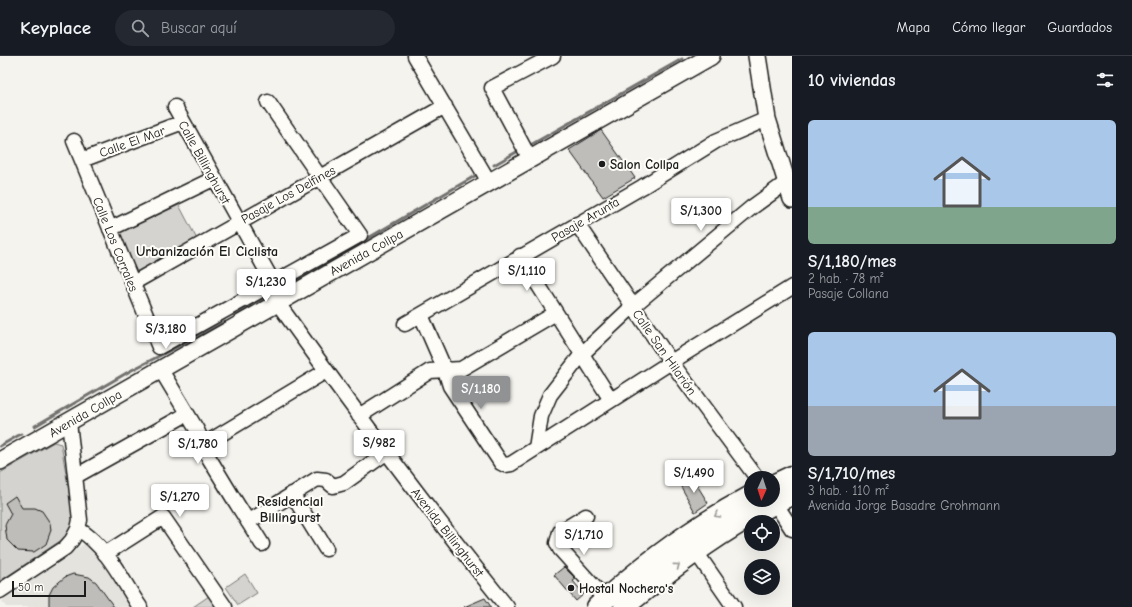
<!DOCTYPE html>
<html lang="es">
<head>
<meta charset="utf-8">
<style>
	body { margin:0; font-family:"Comic Neue",sans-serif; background:#242831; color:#f1f3f6; height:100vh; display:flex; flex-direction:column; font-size:15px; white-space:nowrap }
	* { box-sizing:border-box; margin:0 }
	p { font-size:13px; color:#9ea1a6 }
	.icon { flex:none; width:22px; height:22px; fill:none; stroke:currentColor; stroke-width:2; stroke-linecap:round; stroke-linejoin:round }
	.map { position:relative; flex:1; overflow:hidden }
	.sheet { display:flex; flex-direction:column; background:#171b24; width:340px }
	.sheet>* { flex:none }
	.needle { width:26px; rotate:183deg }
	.fabs { position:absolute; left:744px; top:415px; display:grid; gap:8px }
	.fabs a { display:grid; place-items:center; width:36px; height:36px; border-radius:50%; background:#171b24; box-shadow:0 4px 16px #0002; font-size:20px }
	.scale { position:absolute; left:12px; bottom:10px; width:74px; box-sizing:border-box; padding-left:4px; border:2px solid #1c1c1c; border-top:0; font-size:11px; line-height:14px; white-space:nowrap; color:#1c1c1c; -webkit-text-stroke:3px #fdfcf7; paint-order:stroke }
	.price { position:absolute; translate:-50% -34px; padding:0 9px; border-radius:4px; background:#fff; color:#222; font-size:13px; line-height:26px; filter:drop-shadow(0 1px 2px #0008) }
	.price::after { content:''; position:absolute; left:50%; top:24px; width:12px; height:9px; margin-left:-6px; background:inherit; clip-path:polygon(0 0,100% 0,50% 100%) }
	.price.active { background:#919294; color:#fff }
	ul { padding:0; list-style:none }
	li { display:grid; align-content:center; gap:8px; height:212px; padding:0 16px }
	li span { display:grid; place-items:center; height:124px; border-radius:6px; color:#555 }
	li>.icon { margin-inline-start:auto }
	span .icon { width:72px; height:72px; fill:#fffc; stroke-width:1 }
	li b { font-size:17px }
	h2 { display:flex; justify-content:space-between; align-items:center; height:48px; padding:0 16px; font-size:17px }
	header { display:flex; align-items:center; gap:24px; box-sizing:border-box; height:56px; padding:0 20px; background:#171b24; border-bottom:1px solid #363941 }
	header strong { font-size:19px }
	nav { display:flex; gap:22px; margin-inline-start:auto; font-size:14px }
	.search { width:280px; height:36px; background:#242831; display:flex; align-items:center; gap:10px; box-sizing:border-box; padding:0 14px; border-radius:22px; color:#9ea1a6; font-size:15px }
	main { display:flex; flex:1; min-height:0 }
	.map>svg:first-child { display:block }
</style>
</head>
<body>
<header>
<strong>Keyplace</strong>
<div class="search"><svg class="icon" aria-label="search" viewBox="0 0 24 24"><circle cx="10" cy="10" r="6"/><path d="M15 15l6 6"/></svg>Buscar aquí</div>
<nav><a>Mapa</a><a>Cómo llegar</a><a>Guardados</a></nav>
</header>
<main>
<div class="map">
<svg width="792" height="551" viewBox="0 0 792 551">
	<rect width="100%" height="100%" fill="#f4f3ee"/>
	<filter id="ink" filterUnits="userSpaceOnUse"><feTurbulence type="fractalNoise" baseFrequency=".025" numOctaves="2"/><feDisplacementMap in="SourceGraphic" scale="8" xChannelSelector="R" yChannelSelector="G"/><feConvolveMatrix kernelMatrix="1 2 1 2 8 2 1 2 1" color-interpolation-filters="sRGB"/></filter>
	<g filter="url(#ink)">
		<path fill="#e4e3de" d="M88 485 131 551H6L2 545Z"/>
		<path fill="#d4d3cf" stroke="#787876" d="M179 149 200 189 133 226 115 179Z
			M54 386 61 388 74 465 68 478 63 483 0 525V417Z
			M245 518 257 537 238 549 226 531Z
			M209 540 216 551H193Z"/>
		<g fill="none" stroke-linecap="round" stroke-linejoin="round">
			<path stroke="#72716f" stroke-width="3" d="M527 91 682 3
				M494 109 520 94
				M286 230 480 117
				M234 259 271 238
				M35 370 130 315 225 266
				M0 390 21 378"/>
		</g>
		<path fill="#bebdba" stroke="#1c1c1c" d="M601 74 635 122 603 141 569 94Z
			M692 421 708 447 695 456 679 427Z
			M15 440 22 452H35L42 455 50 467 51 474 46 488 34 496 18 495 7 484 5 469 11 458 5 447Z
			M564 511 576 523 573 525 584 538 576 545 554 519Z
			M73 518 89 521 96 526 114 551H49V539L53 531 65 521Z
			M485 542 491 551H464Z"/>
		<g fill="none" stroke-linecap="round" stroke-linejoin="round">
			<g stroke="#1c1c1c" stroke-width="17">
				<path id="minor" d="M415 0 489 126
					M175 51 274 228 277 246C351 350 427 452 507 551
					M74 85 159 291 360 179 268 46
					M530 103 492 32 553 0
					M82 104 183 66
					M577 168 671 306 757 422
					M110 173 215 122
					M520 200 611 344
					M133 227 445 50
					M421 259 445 314 461 313 556 257
					M405 268 642 131 716 85 767 63
					M161 314 197 374 209 402 232 440 262 488
					M359 360 430 315 445 314 450 330 501 407 505 409 511 408 671 306 792 231
					M203 389 326 315
					M536 392 541 360 550 339 582 298 633 250 751 152 787 126 792 125
					M76 420 187 358
					M292 438 326 493
					M773 444 792 473
					M586 460 560 476 557 487 560 493 605 543
					M248 466 317 423 326 424 333 430 344 427 387 396
					M78 473C107 490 122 524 140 551
					M696 496 734 551
					M105 498 163 461 225 551
					M0 535 65 492 72 484 78 473 80 464 69 366"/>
			</g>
			<g stroke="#1c1c1c" stroke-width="20">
				<path id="major" d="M757 0 767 63 792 143
					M0 405 711 0"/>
			</g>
			<g stroke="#1c1c1c" stroke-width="23">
				<path id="highway" d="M773 429 792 420
					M597 551C643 508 695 470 751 440
					M624 551C677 508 730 468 792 439"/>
			</g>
			<use href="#minor" stroke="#fdfcf7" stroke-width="14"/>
			<use href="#major" stroke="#fdfcf7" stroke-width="17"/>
			<use href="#highway" stroke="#fdfcf7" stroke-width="20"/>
		</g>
		<defs><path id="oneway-chevron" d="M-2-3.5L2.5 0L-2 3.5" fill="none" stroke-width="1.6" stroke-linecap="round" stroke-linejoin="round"/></defs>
		<g stroke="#989794">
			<use href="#oneway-chevron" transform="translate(717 459) rotate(149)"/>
			<use href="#oneway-chevron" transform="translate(677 510) rotate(-37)"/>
		</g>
	</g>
	<g fill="#1c1c1c" stroke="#fdfcf7" stroke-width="1.5">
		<circle cx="602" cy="108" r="4"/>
		<circle cx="571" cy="532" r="4"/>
	</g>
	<g text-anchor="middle" stroke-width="4" stroke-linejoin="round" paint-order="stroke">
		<g font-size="13" fill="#1c1c1c" stroke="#fdfcf7">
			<text transform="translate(132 85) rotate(-20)" y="5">Calle El Mar</text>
			<text transform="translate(205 106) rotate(61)" y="5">Calle Billinghurst</text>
			<text transform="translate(288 138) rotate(-29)" y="5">Pasaje Los Delfines</text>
			<text transform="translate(585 163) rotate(-30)" y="5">Pasaje Arunta</text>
			<text transform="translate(116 188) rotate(68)" y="5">Calle Los Corrales</text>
			<text transform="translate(366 196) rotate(-29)" y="5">Avenida Collpa</text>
			<text transform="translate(665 296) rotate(55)" y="5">Calle San Hilarión</text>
			<text transform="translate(85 357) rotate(-30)" y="5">Avenida Collpa</text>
			<text transform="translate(448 476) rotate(52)" y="5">Avenida Billinghurst</text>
		</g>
		<g font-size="13" font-weight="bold" fill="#1c1c1c" stroke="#fdfcf7" text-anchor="start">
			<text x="610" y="113">Salon Collpa</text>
			<text x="579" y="537">Hostal Nochero's</text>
		</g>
		<g font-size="14" font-weight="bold" fill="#1c1c1c" stroke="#fdfcf7">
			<text x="207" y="200">Urbanización El Ciclista</text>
			<text x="290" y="450">Residencial<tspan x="290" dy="16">Billingurst</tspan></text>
		</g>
	</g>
</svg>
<div class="fabs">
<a><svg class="needle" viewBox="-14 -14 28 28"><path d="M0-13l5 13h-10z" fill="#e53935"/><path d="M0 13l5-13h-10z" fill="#9ea1a6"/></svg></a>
<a><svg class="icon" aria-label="locate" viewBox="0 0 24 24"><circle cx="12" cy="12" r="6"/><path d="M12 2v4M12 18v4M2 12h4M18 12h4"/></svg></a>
<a><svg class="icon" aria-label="layers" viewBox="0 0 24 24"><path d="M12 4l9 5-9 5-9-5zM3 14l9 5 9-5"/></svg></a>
</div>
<div class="scale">50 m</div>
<b class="price" style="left:701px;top:176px">S/1,300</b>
<b class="price" style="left:527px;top:236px">S/1,110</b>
<b class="price" style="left:266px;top:247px">S/1,230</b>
<b class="price" style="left:166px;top:294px">S/3,180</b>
<b class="price active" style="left:481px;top:354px">S/1,180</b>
<b class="price" style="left:379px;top:408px">S/982</b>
<b class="price" style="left:198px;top:409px">S/1,780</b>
<b class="price" style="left:694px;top:438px">S/1,490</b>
<b class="price" style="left:180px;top:462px">S/1,270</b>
<b class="price" style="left:584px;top:500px">S/1,710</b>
</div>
<section class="sheet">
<h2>10 viviendas<svg class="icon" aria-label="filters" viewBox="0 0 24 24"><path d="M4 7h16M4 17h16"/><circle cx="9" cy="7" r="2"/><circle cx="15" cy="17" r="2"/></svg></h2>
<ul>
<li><span style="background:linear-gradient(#a9c7e8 70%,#7fa58c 0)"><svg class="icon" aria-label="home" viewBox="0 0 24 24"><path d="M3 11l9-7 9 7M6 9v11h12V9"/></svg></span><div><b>S/1,180/mes</b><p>2 hab. · 78 m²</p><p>Pasaje Collana</p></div></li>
<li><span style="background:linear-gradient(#a9c7e8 60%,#9aa5b1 0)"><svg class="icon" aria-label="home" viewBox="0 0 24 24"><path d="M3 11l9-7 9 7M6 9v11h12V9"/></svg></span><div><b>S/1,710/mes</b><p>3 hab. · 110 m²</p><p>Avenida Jorge Basadre Grohmann</p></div></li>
</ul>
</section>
</main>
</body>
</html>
